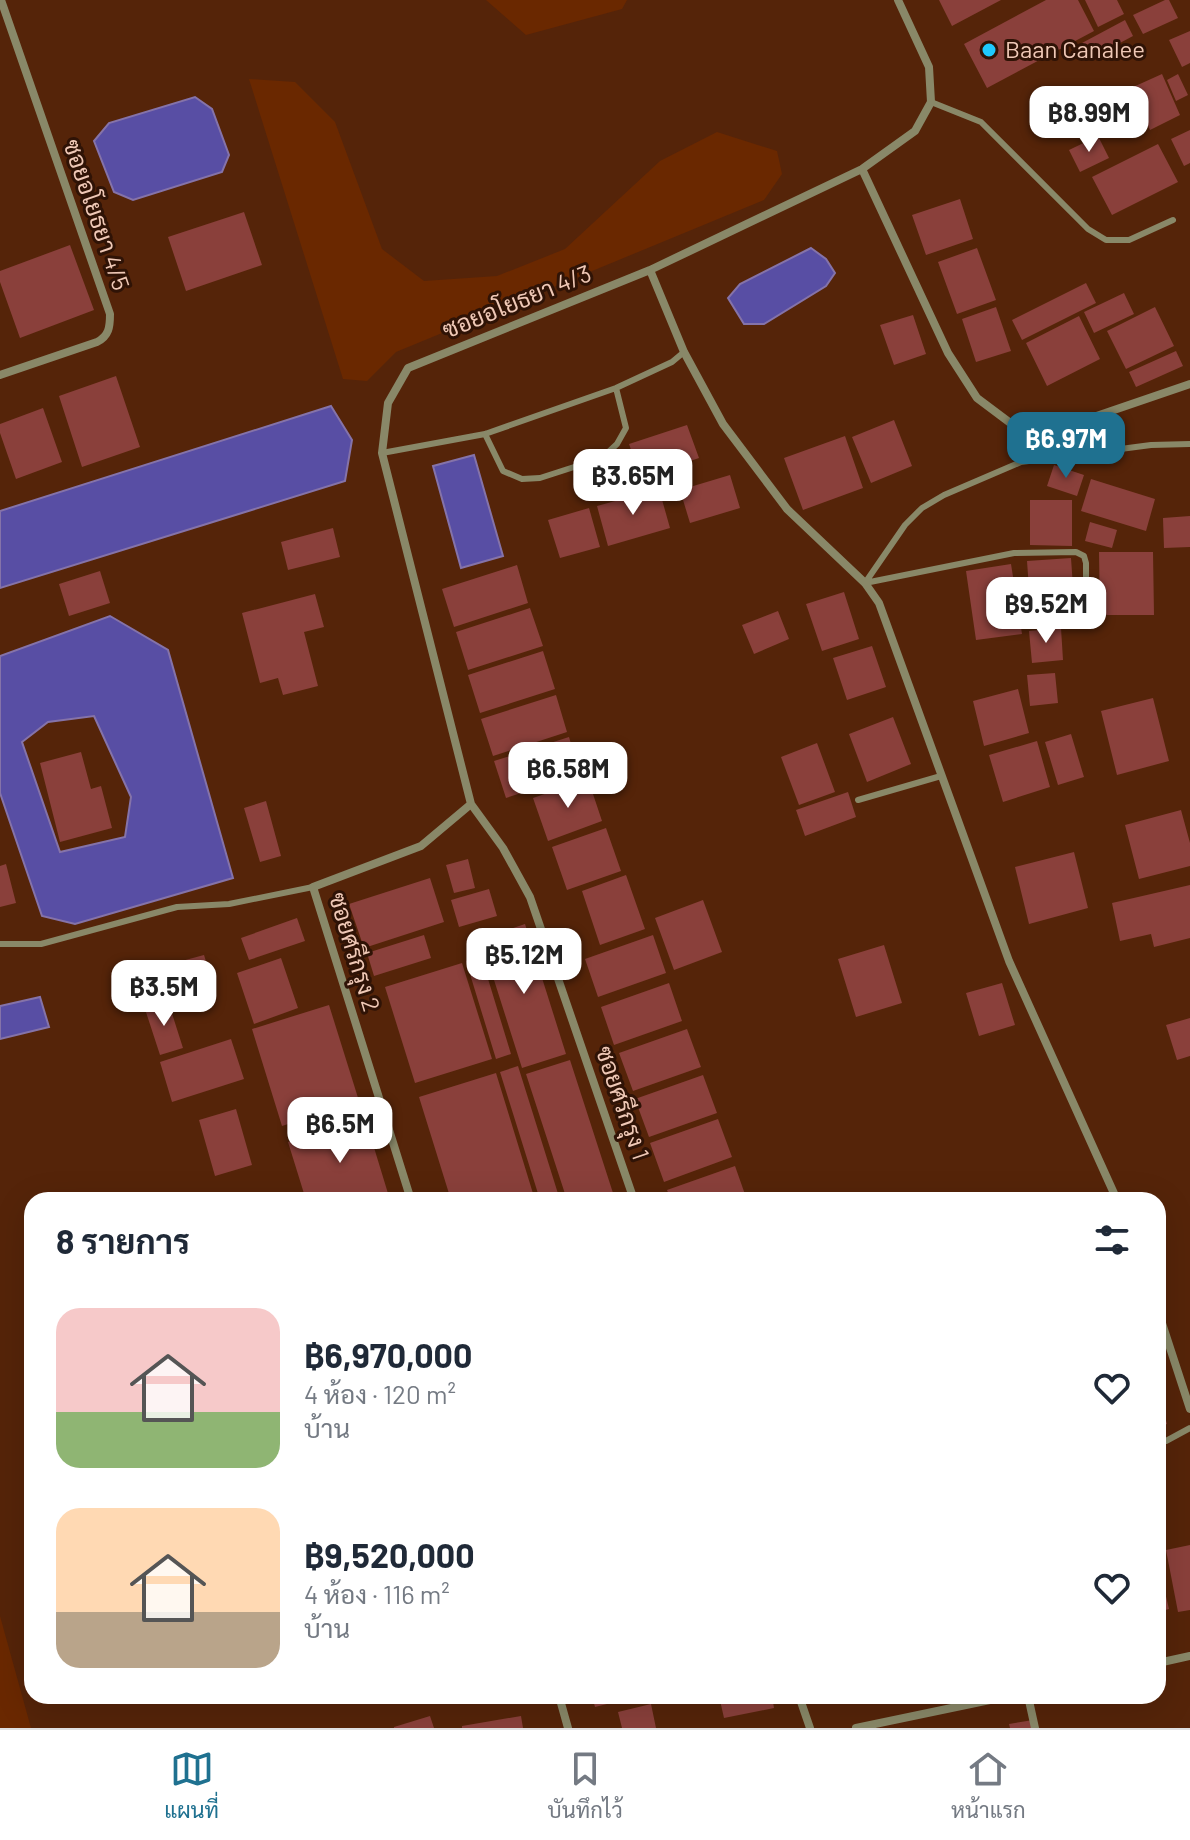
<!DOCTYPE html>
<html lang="th">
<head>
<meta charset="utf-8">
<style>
	body { margin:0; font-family:Barlow,Sarabun,sans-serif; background:#f6f6f7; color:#1f2937; height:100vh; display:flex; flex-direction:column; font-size:30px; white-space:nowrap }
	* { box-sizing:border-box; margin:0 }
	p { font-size:26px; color:#747a83 }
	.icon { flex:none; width:44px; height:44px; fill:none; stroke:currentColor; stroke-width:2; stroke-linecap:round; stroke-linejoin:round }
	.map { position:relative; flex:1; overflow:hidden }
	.details { position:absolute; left:24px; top:1192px; width:1142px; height:512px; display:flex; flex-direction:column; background:#fff; border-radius:24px; box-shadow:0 8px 32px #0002 }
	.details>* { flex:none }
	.price { position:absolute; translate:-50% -68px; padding:0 18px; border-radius:16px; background:#fff; color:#222; font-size:26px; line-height:52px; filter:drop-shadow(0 2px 4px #0008) }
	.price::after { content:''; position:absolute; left:50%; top:48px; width:24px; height:18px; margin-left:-12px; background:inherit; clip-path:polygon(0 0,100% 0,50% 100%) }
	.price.on { background:#1f7190; color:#fff }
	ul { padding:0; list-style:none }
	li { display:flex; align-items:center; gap:24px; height:200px; padding:0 32px }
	li span { display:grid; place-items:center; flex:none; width:224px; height:160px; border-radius:24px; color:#555 }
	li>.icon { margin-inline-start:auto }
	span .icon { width:96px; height:96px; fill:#fffc; stroke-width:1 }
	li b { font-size:34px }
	h2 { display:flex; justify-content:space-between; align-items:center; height:96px; padding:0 32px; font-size:34px }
	.menu { display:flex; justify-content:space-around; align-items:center; height:112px; border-top:2px solid #e0e1e3; background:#fff; font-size:22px; color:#747a83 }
	.menu a { display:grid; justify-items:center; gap:4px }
	.menu .on { color:#1f7190 }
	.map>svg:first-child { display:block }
</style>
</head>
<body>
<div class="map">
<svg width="1190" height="1728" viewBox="0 0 1190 1728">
	<rect width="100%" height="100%" fill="#552409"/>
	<path fill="#6a2800" d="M486 0H627L622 9 526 35Z
		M249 79 295 82 335 122 382 249 424 281 497 276 565 249 660 161 717 132 777 151 782 174 764 200 396 352 367 381 343 379Z
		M0 1616 31 1728H0Z"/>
	<path fill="#584ea4" stroke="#8573a9" stroke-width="2" fill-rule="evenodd" d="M195 97 212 109 229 155 222 172 133 200 114 192 94 141 109 123Z
		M811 248 826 259 835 273 826 286 764 324H744L728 298 740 284Z
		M331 406 352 440 345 481 0 588V511Z
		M474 455 503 556 461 568 433 466Z
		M110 616 168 650 233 878 75 924 42 916 0 793V656ZM94 716 131 797 125 837 60 852 22 742 48 722Z
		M40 997 49 1027 0 1039V1006Z"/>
	<path fill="#8a403b" d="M939 0H1001L952 26Z
		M1046 0H1078L1094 31 987 88 964 44Z
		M1085 0H1117L1124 14 1098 27Z
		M1165 0H1169L1178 18 1143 34 1133 15Z
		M1125 20 1133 36 1090 59 1082 43Z
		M1190 31V63L1182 67 1169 40Z
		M1162 74 1180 115 1150 130 1131 88Z
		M1178 74 1188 95 1176 101 1167 80Z
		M1190 130V163L1184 166 1171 139Z
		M1098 136 1109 158 1080 172 1069 150Z
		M1158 144 1178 182 1112 215 1092 177Z
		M960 199 973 239 926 255 912 215Z
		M244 212 262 265 186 291 168 237Z
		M70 245 94 310 20 338 0 282V271Z
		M977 248 996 300 957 314 938 262Z
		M1086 283 1096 303 1022 340 1012 320Z
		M1124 293 1134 314 1094 333 1084 312Z
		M996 307 1011 351 976 362 962 319Z
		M1155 307 1174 346 1126 369 1107 331Z
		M913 315 926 354 894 365 880 325Z
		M1079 316 1100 359 1047 386 1026 343Z
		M1176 351 1183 366 1136 387 1129 372Z
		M116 376 140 447 82 467 59 396Z
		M43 408 62 462 16 479 0 433V424Z
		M894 420 912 466 871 483 852 437Z
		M687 425 699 458 641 478 629 444Z
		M845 436 863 488 803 510 784 458Z
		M1054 465 1084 475 1077 496 1047 486Z
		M730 475 740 508 690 523 680 490Z
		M1091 479 1155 499 1146 531 1081 511Z
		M659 489 670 528 608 546 597 506Z
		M1030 500H1072V546L1030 545Z
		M589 508 600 547 560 558 548 520Z
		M1190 516V547L1164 548 1163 518Z
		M1090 522 1117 530 1112 548 1085 541Z
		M333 528 340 557 288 570 281 542Z
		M1099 552H1153L1154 615H1100Z
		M1071 558 1075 615 1031 617 1027 561Z
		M1011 564 1022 634 976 640 966 571Z
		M517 565 528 603 454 627 442 589Z
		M100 571 110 603 69 616 59 584Z
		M844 592 859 639 822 651 806 604Z
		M315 594 324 627 304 632 318 686 283 695 278 678 260 683 242 613Z
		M530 608 543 646 468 670 456 632Z
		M778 611 789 639 754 654 742 625Z
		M1061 628 1063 660 1032 663 1029 631Z
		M872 646 886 687 847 700 833 658Z
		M543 651 555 689 480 713 468 675Z
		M1055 673 1058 703 1030 706 1027 675Z
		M1018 689 1029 733 984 746 973 701Z
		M556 695 567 732 493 756 481 719Z
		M1153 698 1169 761 1117 775 1101 711Z
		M893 717 911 764 867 782 849 734Z
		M1071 734 1084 777 1058 785 1045 742Z
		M569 737 580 774 506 798 494 761Z
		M1037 741 1050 787 1003 802 989 755Z
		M817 743 835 792 799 805 781 757Z
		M81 752 91 789 101 786 112 828 60 842 40 763Z
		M588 779 602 821 548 841 533 798Z
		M848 792 856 817 805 836 796 810Z
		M266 801 281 856 260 862 244 808Z
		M1181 810 1190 843V866L1139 879 1125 825Z
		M606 828 621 871 567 890 552 847Z
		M1074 852 1088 908 1029 924 1015 867Z
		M468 859 475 888 454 893 446 865Z
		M6 864 16 903 0 907V866Z
		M626 875 645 929 600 945 582 891Z
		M430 878 444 922 364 948 349 904Z
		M1190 885V938L1154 947 1151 934 1120 941 1112 903Z
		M489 889 497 916 459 927 451 900Z
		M703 900 722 952 674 970 655 918Z
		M297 918 305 941 249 960 241 938Z
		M525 924 566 1054 522 1068 481 939Z
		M424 935 431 958 374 976 367 953Z
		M653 935 666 973 598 997 585 959Z
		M884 945 902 1003 856 1017 838 959Z
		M204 955 210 974 157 988 152 969Z
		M481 956 511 1054 496 1059 466 961Z
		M281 958 298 1008 254 1024 237 973Z
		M462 963 492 1059 415 1083 385 987Z
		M669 983 682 1021 614 1045 601 1007Z
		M1002 983 1015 1025 979 1036 966 993Z
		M168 1001 183 1048 160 1055 145 1009Z
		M329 1005 359 1101 282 1126 252 1029Z
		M1190 1018V1056L1177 1060 1166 1025Z
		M687 1029 701 1067 633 1091 619 1053Z
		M231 1039 244 1079 172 1102 160 1062Z
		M570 1060 613 1193 591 1200H567L526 1074Z
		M518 1066 560 1200H540L500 1072Z
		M496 1073 535 1200H451L419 1097Z
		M703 1075 717 1113 649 1137 635 1099Z
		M236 1109 252 1165 215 1176 199 1120Z
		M365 1118 390 1200H306L288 1142Z
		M718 1119 732 1157 664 1182 650 1143Z
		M735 1166 747 1200H671L667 1190Z
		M1158 1393 1167 1424 1158 1427Z
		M1190 1545V1610L1178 1612 1166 1550Z
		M1158 1563 1169 1609 1158 1612Z
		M592 1696H635V1697L595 1707Z
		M719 1696H772L774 1708 724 1718Z
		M651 1704 656 1728H622L618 1712Z
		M430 1716 434 1728H394V1727Z
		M521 1716 523 1728H462V1726Z
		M1033 1720 1034 1728H1010L1009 1724Z"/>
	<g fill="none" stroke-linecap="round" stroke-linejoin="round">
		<path stroke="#898868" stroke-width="6" d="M931 102 981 122 1088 229 1106 240H1129L1173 220
			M485 434 503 471 522 479 540 478 602 458 617 444 626 428 616 388
			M382 453 485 434 616 388 672 362 684 352
			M865 583 905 525 922 508 944 495 1021 462 1151 445 1190 444
			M865 583 1014 553 1076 552 1084 556 1086 563V613
			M858 800 941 776
			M0 944H41L177 907 229 904 313 887
			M1158 1442 1166 1441 1190 1428"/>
		<path stroke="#898868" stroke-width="8" d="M862 169 948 353 977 398 1009 422 1039 429 1076 423 1190 384
			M650 270 684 352 723 424 787 509 865 583 879 603 1009 961 1117 1200
			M0 375 97 342C109 336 110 327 110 314L1 0
			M411 1200 313 887 421 846 471 804
			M634 1200 530 897 503 848 471 804 382 453 388 403 408 368 650 270 862 169 915 131 931 102 929 67 898 0
			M1158 1311 1190 1409
			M1158 1663 1190 1656
			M559 1696 568 1728
			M799 1696 810 1728
			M1028 1696 1035 1728
			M856 1728 1009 1696"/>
	</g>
	<circle fill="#1fc9fd" stroke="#2f1306" stroke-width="3" cx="989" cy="50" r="8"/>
	<g text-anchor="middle" stroke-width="6" stroke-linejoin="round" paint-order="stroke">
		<g font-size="24" fill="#efc8b6" stroke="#2f1306" text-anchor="start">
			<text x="1005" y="58">Baan Canalee</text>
		</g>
		<g font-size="24" fill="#efc8b6" stroke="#2f1306">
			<text transform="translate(96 215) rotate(71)" y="8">ซอยอโยธยา 4/5</text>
			<text transform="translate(517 302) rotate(-22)" y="8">ซอยอโยธยา 4/3</text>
			<text transform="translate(354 952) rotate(73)" y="8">ซอยศรีกรุง 2</text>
			<text transform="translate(622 1103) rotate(71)" y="8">ซอยศรีกรุง 1</text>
		</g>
	</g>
</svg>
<b class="price" style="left:1089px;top:154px">฿8.99M</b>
<b class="price on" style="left:1066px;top:480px">฿6.97M</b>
<b class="price" style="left:633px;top:517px">฿3.65M</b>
<b class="price" style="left:1046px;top:645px">฿9.52M</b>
<b class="price" style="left:568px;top:810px">฿6.58M</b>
<b class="price" style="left:524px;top:996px">฿5.12M</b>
<b class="price" style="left:164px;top:1028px">฿3.5M</b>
<b class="price" style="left:340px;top:1165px">฿6.5M</b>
<section class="details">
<h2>8 รายการ<svg class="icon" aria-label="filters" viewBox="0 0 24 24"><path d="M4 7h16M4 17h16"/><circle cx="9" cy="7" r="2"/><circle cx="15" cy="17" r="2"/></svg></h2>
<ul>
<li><span style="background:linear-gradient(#f6c9c9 65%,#8fb573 0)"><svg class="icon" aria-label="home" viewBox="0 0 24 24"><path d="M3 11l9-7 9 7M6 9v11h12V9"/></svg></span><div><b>฿6,970,000</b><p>4 ห้อง · 120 m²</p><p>บ้าน</p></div><svg class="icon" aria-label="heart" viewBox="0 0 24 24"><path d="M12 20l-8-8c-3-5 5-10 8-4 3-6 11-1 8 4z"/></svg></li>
<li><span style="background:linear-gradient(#ffd9b3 65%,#b9a48a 0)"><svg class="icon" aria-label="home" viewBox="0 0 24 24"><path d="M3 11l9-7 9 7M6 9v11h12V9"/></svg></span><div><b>฿9,520,000</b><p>4 ห้อง · 116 m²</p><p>บ้าน</p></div><svg class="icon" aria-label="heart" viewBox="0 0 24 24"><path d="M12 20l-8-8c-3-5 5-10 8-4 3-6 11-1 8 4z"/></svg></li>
</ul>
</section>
</div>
<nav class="menu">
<a class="on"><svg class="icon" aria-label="map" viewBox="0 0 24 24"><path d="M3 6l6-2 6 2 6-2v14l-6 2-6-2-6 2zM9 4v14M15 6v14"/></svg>แผนที่</a>
<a><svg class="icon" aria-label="saved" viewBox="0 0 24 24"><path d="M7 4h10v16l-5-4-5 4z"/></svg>บันทึกไว้</a>
<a><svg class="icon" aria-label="home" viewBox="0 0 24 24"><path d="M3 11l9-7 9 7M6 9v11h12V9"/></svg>หน้าแรก</a>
</nav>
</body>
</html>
